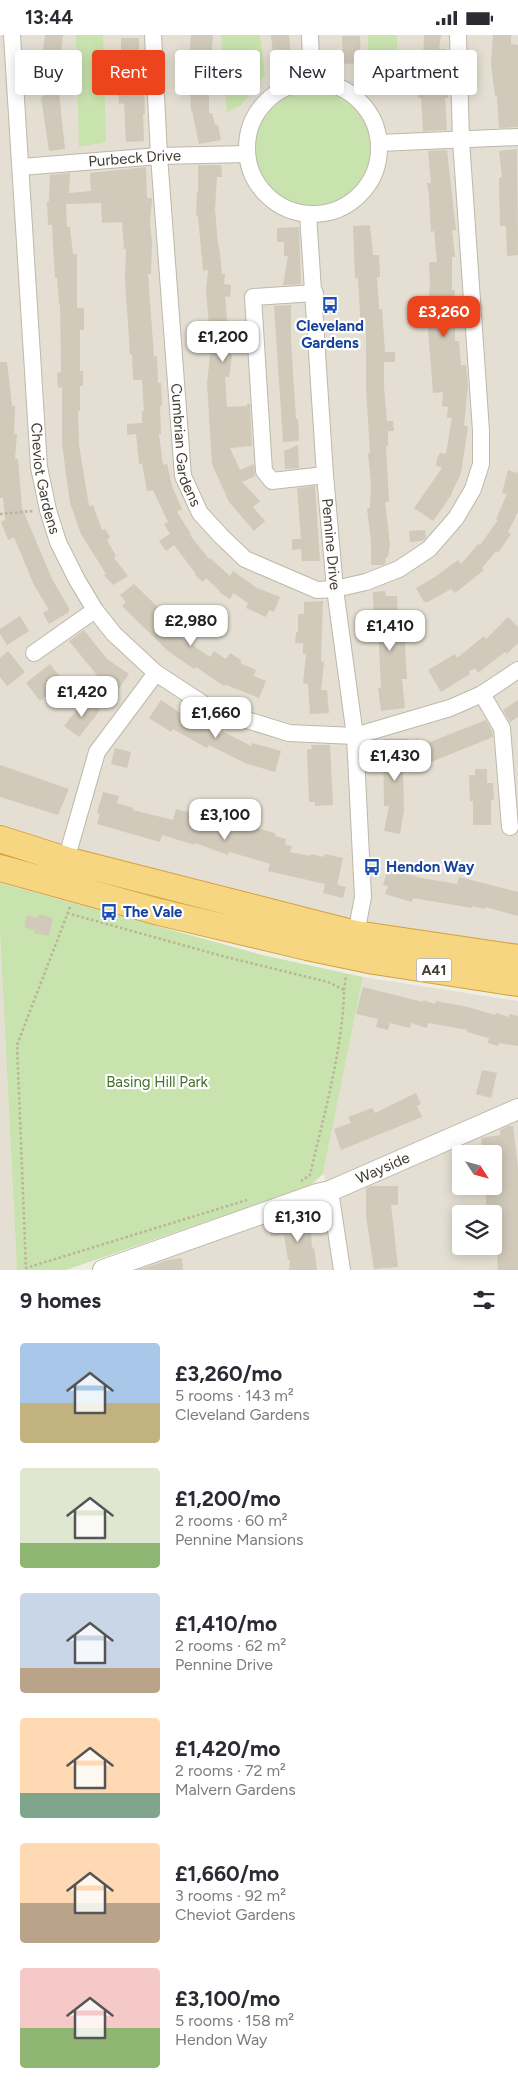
<!DOCTYPE html>
<html lang="en">
<head>
<meta charset="utf-8">
<style>
	body { margin:0; font-family:Figtree,sans-serif; background:#f2f2f3; color:#2b2b33; height:100vh; display:flex; flex-direction:column; font-size:19px; white-space:nowrap }
	* { box-sizing:border-box; margin:0 }
	p { font-size:16px; color:#7c7c81 }
	.icon { flex:none; width:28px; height:28px; fill:none; stroke:currentColor; stroke-width:2; stroke-linecap:round; stroke-linejoin:round }
	.map { position:relative; height:1235px; overflow:hidden }
	.side { display:flex; flex-direction:column; background:#fff; flex:1 }
	.side>* { flex:none }
	.banner { position:absolute; left:15px; top:15px; width:489px; height:45px; display:flex; gap:10px }
	.needle { width:32px; rotate:126deg }
	.controls { position:absolute; left:452px; top:1110px; display:grid; gap:10px }
	.controls a { display:grid; place-items:center; width:50px; height:50px; border-radius:5px; background:#fff; box-shadow:0 2px 12px #0003; font-size:25px }
	.price { position:absolute; translate:-50% -42px; padding:0 11px; border-radius:10px; background:#fff; color:#222; font-size:16px; line-height:32px; filter:drop-shadow(0 1px 2px #0008) }
	.price::after { content:''; position:absolute; left:50%; top:30px; width:15px; height:11px; margin-left:-8px; background:inherit; clip-path:polygon(0 0,100% 0,50% 100%) }
	.price.selected { background:#ec451e; color:#fff }
	ul { padding:0; list-style:none }
	li { display:flex; align-items:center; gap:15px; height:125px; padding:0 20px }
	li span { display:grid; place-items:center; flex:none; width:140px; height:100px; border-radius:5px; color:#555 }
	li>.icon { margin-inline-start:auto }
	span .icon { width:60px; height:60px; fill:#fffc; stroke-width:1 }
	li b { font-size:21px }
	h2 { display:flex; justify-content:space-between; align-items:center; height:60px; padding:0 20px; font-size:21px }
	.pill { padding:0 18px; border-radius:5px; background:#fff; box-shadow:0 2px 12px #0003; font-size:18px; line-height:45px }
	.pill.selected { background:#ec451e; color:#fff }
	.status { display:flex; justify-content:space-between; align-items:center; height:35px; padding:0 25px; background:#fff; direction:ltr }
	.status svg { height:14px; fill:currentColor }
	.map>svg:first-child { display:block }
</style>
</head>
<body>
<div class="status"><b>13:44</b><svg viewBox="0 0 49 12"><path d="M0 12V9h3v3zM5 12V6h3v6zM10 12V3h3v9zM15 12V0h3v12zM26 1h20v11H26zM47 4h2v5h-2z"/></svg></div>
<div class="map">
<svg width="518" height="1235" viewBox="0 0 518 1235">
	<rect width="100%" height="100%" fill="#f0ede3"/>
	<path fill="#e4dfd2" fill-rule="evenodd" d="M0 0H518V913L356 899 0 799Z
		M0 898 17 1235H0Z
		M363 942 518 966V1235H103L330 1156 323 1139ZM461 1119H494V1151H461ZM461 1179H494V1211H461Z"/>
	<path fill="#c9e3ae" d="M76 0H103L106 107 79 112Z
		M221 0H260L265 40 241 70 227 78Z
		M368 0H397V50L374 40 368 29Z
		M247 113a66 66 0 1 1 132 0a66 66 0 1 1-132 0Z
		M0 848 262 920 363 942 323 1139 310 1151 66 1235H17L0 898Z"/>
	<path fill="#d1c9b9" d="M45 0H63L59 34H63L62 57H59L65 114 49 116 41 62H43L44 29H41Z
		M191 0H213L211 25H215L216 48 209 49V78H212L215 90H218L221 105 199 109 192 76H191L189 26Z
		M271 0H289L292 31 274 33Z
		M424 0H441L439 14H446V39L448 40V63H445L447 95 423 96 421 63H418V53H422Z
		M493 0H511V9L518 10V92L499 93 497 61H495L491 29Z
		M342 1H360L361 28 343 29Z
		M121 3H139V30L143 29 144 52 145 79H143L144 106 126 107 124 68 119 69 118 53 111 54 110 42H119V15H121Z
		M517 114 518 220 507 221 506 191H500L499 143 502 142 499 116Z
		M447 115 456 195H452L455 222H452V255H455L453 280H455V306H459L461 330H466L468 351 464 390 468 392 461 438 450 462 433 486 414 473 442 433 436 430 437 424 440 418 446 419 452 383H447L448 372 442 371 443 357 433 358 428 293H425V280H427L430 249 429 227H437L434 196 431 197 429 159 427 148H431L428 116Z
		M198 130H221L222 142H217L215 174 218 211 219 210 222 239H225L224 249 231 250 230 262 225 261 230 319 232 320 229 342H225L227 372 247 371V369H250L252 411 230 413 240 435 254 429 255 441 242 447 260 466 253 472 265 486 254 496 229 467 212 429 207 348 211 312 206 256 208 235 203 236 198 181H196L197 157H198Z
		M146 132 147 163H152V166L150 187 152 208 151 239H148L154 322 157 321 158 348H161L162 371H160L161 399H159L163 430 167 429 172 451 182 474 177 477 191 499 190 500 209 524 210 523 230 541 233 536 257 553 280 562 274 577 269 575 266 582 246 573 248 568 233 558 230 564 219 557 220 556 206 543 203 547 195 540 196 539 174 510 166 516 159 506 170 499 164 489 168 487 153 455 147 456 142 429H139L136 399 127 400V389L142 388V376H144L142 345H133L132 319 130 320 125 244 126 214H124L122 187 102 188 101 168 66 169 67 192H70L73 219H77V273H84V295H80V336H83V351H80V376H78L79 410 89 471 93 470 102 495 105 494 110 502 107 505 116 521 114 523 128 541 113 550 104 540 106 539 81 499 70 468 62 409V352L58 353 57 338 61 337V327L60 269H59L57 243H55L52 190H48L47 167 49 166 50 140 70 138 69 158 91 156 90 138Z
		M370 190 373 220H379L380 242H377L379 274H382L385 317H395V327H384V352L387 386H393L394 396H388V411H386L389 467H385L390 509 388 522H386L385 529 383 530H371V506L367 473H370L371 449 368 418H370L366 354V297H361L358 243H355L353 191Z
		M299 192 301 249 283 250 288 221H284V207H277V193Z
		M291 270V306L296 384H298L299 401 298 406 283 407 274 271Z
		M0 327H7L12 371H15L14 399H17L15 424H18L22 473 52 544 69 573V577L49 589 43 578 49 575 34 550 14 502 8 505 1 487 5 485 3 463H0Z
		M298 410 299 433 285 434 284 416Z
		M508 435 517 438 518 436V477L508 497 511 499 498 518 496 516 482 533 484 535 455 558 451 554 428 567H424L416 553 435 542 458 525 461 529 478 509 480 510 498 485 496 484 507 459 502 458Z
		M315 451 320 526H302L301 514 292 515V504H301L297 453Z
		M425 495 426 503 422 506 410 507 409 496Z
		M134 549 159 573 154 577 178 600 210 622 214 616 226 624 230 618 242 626 240 628 256 635 254 641 266 646 259 663 226 650 224 651 196 632 194 634 168 616 122 571 126 567 120 560Z
		M385 556 386 561H397L398 592 404 591 407 644H402L405 673 381 676 378 653H381L379 612 377 586H374L373 557Z
		M323 566 321 626 324 627 321 655H327L329 678 310 679 308 649 303 648 306 619H303V608H295L296 597H298V579H304V567Z
		M20 581 29 596 7 610 0 599V594Z
		M508 582 518 592V608L507 619 505 617 478 638 475 633 469 636 470 639 441 657 428 635 455 619 457 623 484 601 486 604Z
		M84 595 107 624 129 639 117 656 96 642 97 640 69 606Z
		M8 616 25 637 7 651 0 642V623Z
		M50 629 61 643 51 651 58 660 50 666 46 661 40 666 26 648Z
		M85 664 100 675 79 702 64 691Z
		M161 665 189 684 221 699 222 696 251 711 252 708 281 716 275 737 245 728 209 710 207 713 173 694 171 697 149 683Z
		M518 665V682L510 687 503 675Z
		M486 685 492 696 493 702 431 727 425 709Z
		M383 704H408V735H403L404 775 400 799 384 796 389 771H384Z
		M311 710H330L333 770 315 771V767H309L307 714H312Z
		M115 713 131 717 127 733 111 729Z
		M0 730 69 754 58 780 0 762Z
		M475 734H487V748H493L494 765H491V790H473V766H470L469 740H475Z
		M103 757 119 761 117 768 133 773V775L173 785 176 774 208 782 244 795 245 790 275 798V801L286 804 285 810 292 811 290 817 310 821 311 819 324 822 325 819 343 823 337 850 346 852 343 863 323 858 325 849 268 836 270 829 254 824 229 817 228 820 195 808V810L162 800 160 807 97 789 100 779 97 778Z
		M388 833 421 843 457 849 459 842 518 857V881L485 872V874L472 871V873L413 863 412 867 385 859 388 851 383 850Z
		M39 879 53 883 49 901 34 898 35 895 24 892 27 880 38 883Z
		M363 952 423 967V965L435 969 436 966 468 972 495 980 496 978 509 982V979L518 981V1011L499 1008 498 1011 488 1008 489 1003 467 997 468 995 428 988 427 993 411 988 410 993 390 988 388 995 376 992 378 984 356 979Z
		M482 1035 497 1038 491 1063 476 1059Z
		M416 1058 421 1069 417 1071 422 1082 341 1115 334 1094 351 1088 348 1082 372 1073 375 1078Z
		M508 1091H513L518 1133V1235H498L496 1201H494V1178L487 1179 485 1151H494V1119H483L481 1103 500 1100V1095Z
		M371 1151H398V1170H391L398 1232 374 1234 366 1181V1153Z
		M310 1183 312 1213 314 1212 317 1235H289L290 1225H288L284 1200 271 1201V1191L283 1190V1185Z
		M182 1223 183 1235H138L168 1225Z"/>
	<g fill="none" stroke-linecap="round" stroke-linejoin="round">
		<g stroke="#beb8aa" stroke-width="18">
			<g id="minor">
				<path id="s1" d="M12 0 39 432 48 475 58 507 77 545 95 575 114 599 156 638 211 674 289 698 355 701 450 673 482 659 518 635"/>
				<path id="s2" d="M153 0 159 121 183 441 200 478 222 502 245 524 317 555 335 554 366 547 399 534 429 514 456 483 473 454 481 429V396L461 105 458 0"/>
				<path d="M310 0 312 46"/>
				<circle cx="313" cy="113" r="66"/>
				<path d="M379 108 518 102"/>
				<path id="s3" d="M21 132 159 121 247 119"/>
				<path id="s4" d="M308 179 325 440 335 554 355 701 363 862 356 899"/>
				<path d="M315 258 253 262 264 436 272 446 325 440"/>
				<path d="M34 618 95 575"/>
				<path d="M482 659 502 693 510 792"/>
				<path d="M66 825 97 717 156 638"/>
				<path d="M330 1156 342 1235"/>
			</g>
		</g>
		<g stroke="#beb8aa" stroke-width="22">
			<g id="tertiary">
				<path id="s5" d="M103 1235 317 1159 330 1156 518 1074"/>
			</g>
		</g>
		<g stroke="#d3a13b" stroke-width="28">
			<path id="trunk" d="M0 804 66 825 356 899 518 923
				M0 833 159 877 307 912 374 926 518 948"/>
		</g>
		<path stroke="#bcb199" stroke-width="2.5" stroke-dasharray="2.5 2.5" stroke-linecap="butt" d="M0 479 34 476
			M70 872 17 1010 26 1233 247 1165
			M67 878 226 922 328 947 344 955C343 1014 323 1083 310 1140L301 1146
			M344 955 346 940"/>
		<use href="#minor" stroke="#fff" stroke-width="16"/>
		<use href="#tertiary" stroke="#fff" stroke-width="20"/>
		<use href="#trunk" stroke="#f6d680" stroke-width="26"/>
	</g>
	<defs>
		<g id="bus-bare" transform="scale(1.35)"><path d="M-5-6H5V4H4V6H2V4H-2V6H-4V4H-5ZM-3.5-4V0h7V-4ZM-3.5 1.2v1.5H-2V1.2ZM2 1.2v1.5H3.5V1.2Z" fill="#1a4fb4" stroke="#fff" stroke-width="2.5" paint-order="stroke"/></g>
	</defs>
	<g fill-rule="evenodd">
		<use href="#bus-bare" x="330" y="270"/>
		<use href="#bus-bare" x="372" y="832"/>
		<use href="#bus-bare" x="109" y="877"/>
	</g>
	<g text-anchor="middle" stroke-width="4.5" stroke-linejoin="round" paint-order="stroke">
		<rect fill="#fff" stroke="#7b7771" stroke-width="1" x="416.5" y="923.5" width="35" height="23" rx="4"/>
		<g font-size="14" font-weight="bold" fill="#423d34">
			<text x="434" y="940">A41</text>
		</g>
		<g font-size="15" fill="#423d34" stroke="#fff">
			<text dy="5" stroke="none"><textPath href="#s3" startOffset="114">Purbeck Drive</textPath></text>
			<text dy="5" stroke="none"><textPath href="#s2" startOffset="412">Cumbrian Gardens</textPath></text>
			<text dy="5" stroke="none"><textPath href="#s1" startOffset="445">Cheviot Gardens</textPath></text>
			<text dy="5" stroke="none"><textPath href="#s4" startOffset="331">Pennine Drive</textPath></text>
			<text dy="5" stroke="none"><textPath href="#s5" startOffset="298">Wayside</textPath></text>
		</g>
		<g font-size="15" font-weight="bold" fill="#164399" stroke="#fff" text-anchor="start">
			<text x="330" y="296" text-anchor="middle">Cleveland<tspan x="330" dy="17">Gardens</tspan></text>
			<text x="386" y="837">Hendon Way</text>
			<text x="123" y="882">The Vale</text>
		</g>
		<g font-size="15" fill="#426f2b" stroke="#fff">
			<text x="157" y="1052">Basing Hill Park</text>
		</g>
	</g>
</svg>
<div class="controls">
<a><svg class="needle" viewBox="-14 -14 28 28"><path d="M0-13l5 13h-10z" fill="#e53935"/><path d="M0 13l5-13h-10z" fill="#7c7c81"/></svg></a>
<a><svg class="icon" aria-label="layers" viewBox="0 0 24 24"><path d="M12 4l9 5-9 5-9-5zM3 14l9 5 9-5"/></svg></a>
</div>
<b class="price selected" style="left:444px;top:303px">£3,260</b>
<b class="price" style="left:223px;top:328px">£1,200</b>
<b class="price" style="left:191px;top:612px">£2,980</b>
<b class="price" style="left:390px;top:617px">£1,410</b>
<b class="price" style="left:82px;top:683px">£1,420</b>
<b class="price" style="left:216px;top:704px">£1,660</b>
<b class="price" style="left:395px;top:747px">£1,430</b>
<b class="price" style="left:225px;top:806px">£3,100</b>
<b class="price" style="left:298px;top:1208px">£1,310</b>
<div class="banner">
<a class="pill">Buy</a>
<a class="pill selected">Rent</a>
<a class="pill">Filters</a>
<a class="pill">New</a>
<a class="pill">Apartment</a>
</div>
</div>
<section class="side">
<h2>9 homes<svg class="icon" aria-label="filters" viewBox="0 0 24 24"><path d="M4 7h16M4 17h16"/><circle cx="9" cy="7" r="2"/><circle cx="15" cy="17" r="2"/></svg></h2>
<ul>
<li><span style="background:linear-gradient(#a9c7e8 60%,#c2b280 0)"><svg class="icon" aria-label="home" viewBox="0 0 24 24"><path d="M3 11l9-7 9 7M6 9v11h12V9"/></svg></span><div><b>£3,260/mo</b><p>5 rooms · 143 m²</p><p>Cleveland Gardens</p></div></li>
<li><span style="background:linear-gradient(#dfe7d0 75%,#8fb573 0)"><svg class="icon" aria-label="home" viewBox="0 0 24 24"><path d="M3 11l9-7 9 7M6 9v11h12V9"/></svg></span><div><b>£1,200/mo</b><p>2 rooms · 60 m²</p><p>Pennine Mansions</p></div></li>
<li><span style="background:linear-gradient(#c9d6e8 75%,#b9a48a 0)"><svg class="icon" aria-label="home" viewBox="0 0 24 24"><path d="M3 11l9-7 9 7M6 9v11h12V9"/></svg></span><div><b>£1,410/mo</b><p>2 rooms · 62 m²</p><p>Pennine Drive</p></div></li>
<li><span style="background:linear-gradient(#ffd9b3 75%,#7fa58c 0)"><svg class="icon" aria-label="home" viewBox="0 0 24 24"><path d="M3 11l9-7 9 7M6 9v11h12V9"/></svg></span><div><b>£1,420/mo</b><p>2 rooms · 72 m²</p><p>Malvern Gardens</p></div></li>
<li><span style="background:linear-gradient(#ffd9b3 60%,#b9a48a 0)"><svg class="icon" aria-label="home" viewBox="0 0 24 24"><path d="M3 11l9-7 9 7M6 9v11h12V9"/></svg></span><div><b>£1,660/mo</b><p>3 rooms · 92 m²</p><p>Cheviot Gardens</p></div></li>
<li><span style="background:linear-gradient(#f6c9c9 60%,#8fb573 0)"><svg class="icon" aria-label="home" viewBox="0 0 24 24"><path d="M3 11l9-7 9 7M6 9v11h12V9"/></svg></span><div><b>£3,100/mo</b><p>5 rooms · 158 m²</p><p>Hendon Way</p></div></li>
</ul>
</section>
</body>
</html>
